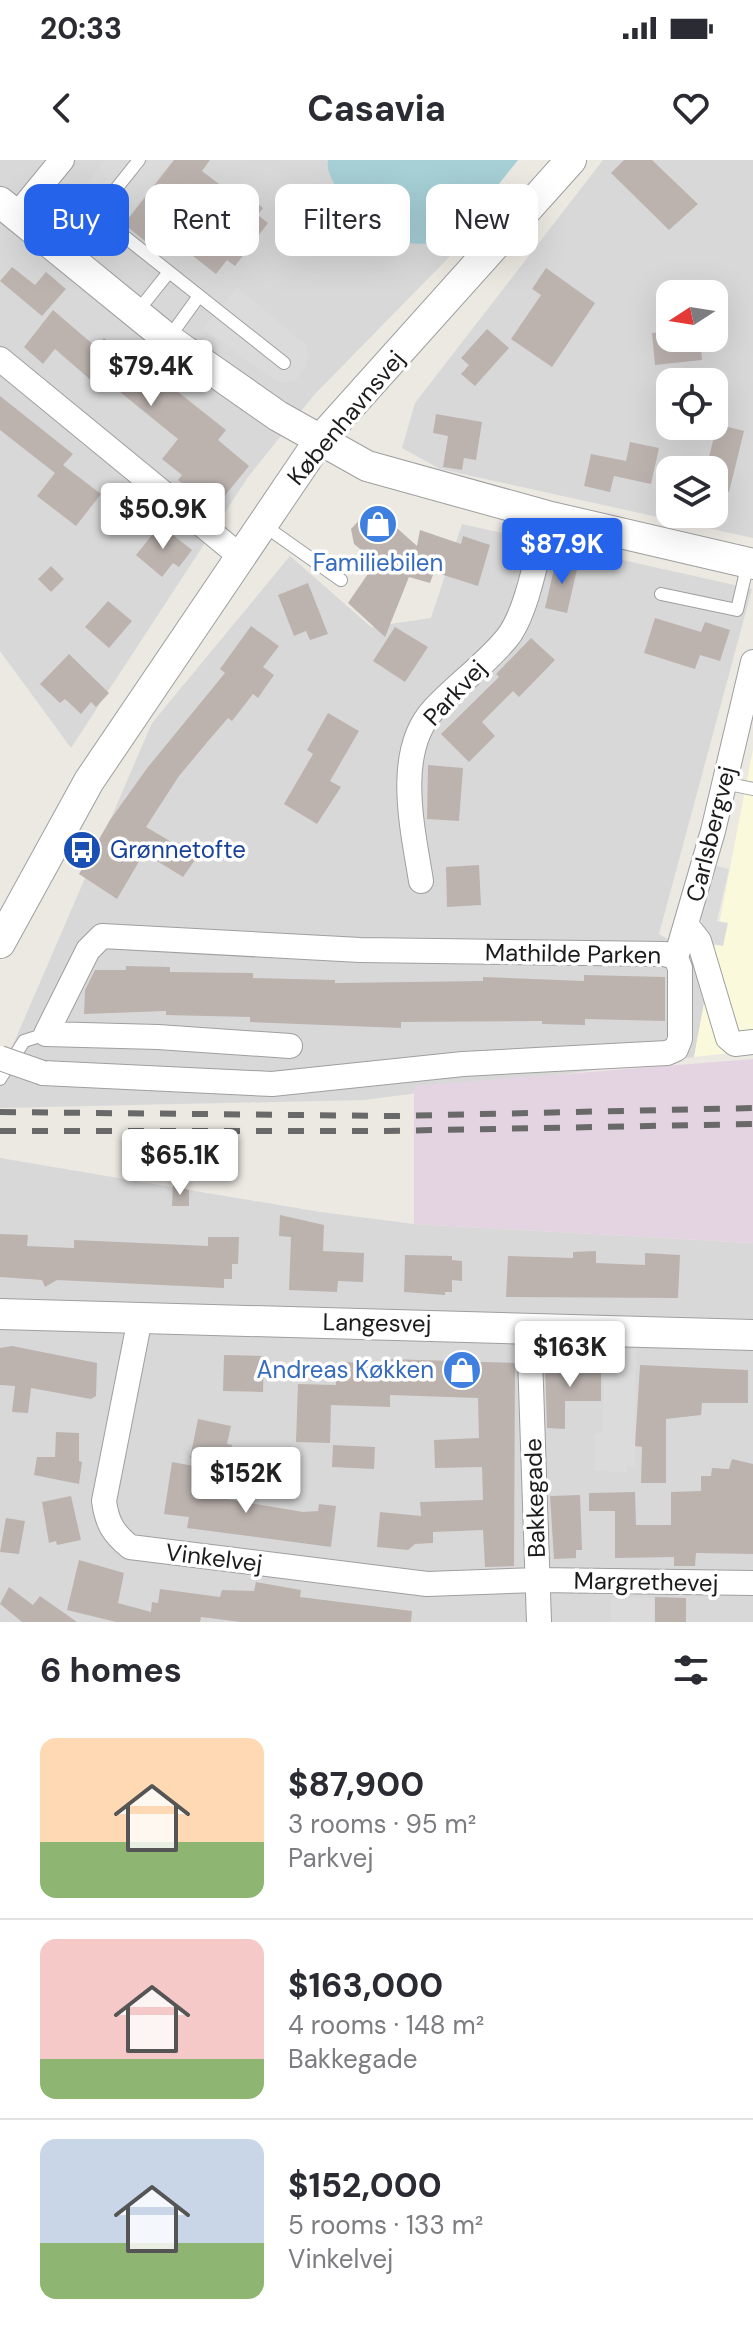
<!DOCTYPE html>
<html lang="en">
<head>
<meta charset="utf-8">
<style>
	body { margin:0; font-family:"DM Sans",sans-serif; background:#f2f2f3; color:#2b2b33; height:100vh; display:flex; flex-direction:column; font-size:30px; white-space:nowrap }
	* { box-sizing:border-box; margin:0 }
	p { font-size:26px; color:#7c7c81 }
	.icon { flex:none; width:44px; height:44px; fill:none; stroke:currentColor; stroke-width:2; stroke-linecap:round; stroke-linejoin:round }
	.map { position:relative; height:1462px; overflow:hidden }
	.panel { display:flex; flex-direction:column; background:#fff; flex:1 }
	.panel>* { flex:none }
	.banner { position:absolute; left:24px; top:24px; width:706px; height:72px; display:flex; gap:16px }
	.needle { width:52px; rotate:258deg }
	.fabs { position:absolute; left:656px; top:120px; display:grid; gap:16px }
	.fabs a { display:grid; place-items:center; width:72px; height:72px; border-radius:16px; background:#fff; box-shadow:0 8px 32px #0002; font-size:40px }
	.price { position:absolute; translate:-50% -68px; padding:0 18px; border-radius:8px; background:#fff; color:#222; font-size:26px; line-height:52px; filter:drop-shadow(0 2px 4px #0008) }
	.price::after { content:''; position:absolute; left:50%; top:48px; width:24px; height:18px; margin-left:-12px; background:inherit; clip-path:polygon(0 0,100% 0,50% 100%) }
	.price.selected { background:#2563eb; color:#fff }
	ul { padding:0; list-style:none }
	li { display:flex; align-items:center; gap:24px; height:200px; padding:0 40px }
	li+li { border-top:2px solid #e1e1e2 }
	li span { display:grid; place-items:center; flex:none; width:224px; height:160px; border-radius:16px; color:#555 }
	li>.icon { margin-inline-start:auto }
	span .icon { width:96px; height:96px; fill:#fffc; stroke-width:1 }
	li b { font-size:34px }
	h2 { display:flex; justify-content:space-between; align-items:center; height:96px; padding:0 40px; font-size:34px }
	.chip { padding:0 28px; border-radius:16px; background:#fff; box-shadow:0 8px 32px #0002; font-size:28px; line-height:72px }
	.chip.selected { background:#2563eb; color:#fff }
	.status { display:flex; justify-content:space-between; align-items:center; height:56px; padding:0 40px; background:#fff; direction:ltr }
	.status svg { height:22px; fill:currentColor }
	header { display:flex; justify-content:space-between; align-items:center; height:104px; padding:0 40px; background:#fff; font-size:36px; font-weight:700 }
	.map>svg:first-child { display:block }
</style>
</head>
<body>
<div class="status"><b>20:33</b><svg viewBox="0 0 49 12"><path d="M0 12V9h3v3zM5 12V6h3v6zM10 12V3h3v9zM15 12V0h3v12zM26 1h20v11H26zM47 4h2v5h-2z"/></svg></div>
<header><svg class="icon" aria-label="back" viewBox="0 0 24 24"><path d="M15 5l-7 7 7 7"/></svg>Casavia<svg class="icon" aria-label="heart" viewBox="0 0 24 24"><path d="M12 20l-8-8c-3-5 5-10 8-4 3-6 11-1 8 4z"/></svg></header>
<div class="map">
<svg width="753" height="1462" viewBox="0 0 753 1462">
	<rect width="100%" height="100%" fill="#ece8e2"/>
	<path fill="#d9d8d8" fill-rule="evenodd" d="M0 0H347L456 90 314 235 248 317 71 588 0 491Z
		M603 0H753V378L440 309 402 288 415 243ZM670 134H714V178H670ZM670 222H714V266H670ZM670 310H714V354H670Z
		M462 364 752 429 659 774 711 806 694 897 364 940 0 948V915L152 563 290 396 371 467 431 458Z
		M0 998 320 1052 414 1064 753 1083V1462H0Z"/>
	<path fill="#e4d4e2" d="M753 899V1083L414 1064V926Z"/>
	<path fill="#fbf9db" d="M753 589V890L694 897 711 806Z"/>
	<path fill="#dbdbdb" d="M105 0H172L111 78 72 42Z
		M237 127 306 185 309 195 305 208 295 221 280 223 203 169Z
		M712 705 729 709 717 761 728 763 723 786 706 783 701 758Z
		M604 1189H636L635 1306 627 1307V1312L594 1311 595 1273H603Z
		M611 1438H654L653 1462H611Z"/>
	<path fill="#a6cfd6" d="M328 0H518L454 80C402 90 361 82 337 30 333 20 326 11 328 0Z"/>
	<path fill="#bcb3af" d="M174 0H210L202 11 232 34 237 27 263 48 258 55 268 63 235 106 227 100 216 114 157 68 146 82 124 64Z
		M624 0H652L698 44 669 70 611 13Z
		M12 107 35 125 46 112 66 129 42 156 0 121Z
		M546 108 595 143 552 207 511 179 541 135 532 129Z
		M53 150 96 187 104 178 150 218 154 213 226 270 218 280 249 306 214 349 178 320 182 315 162 299 178 279 99 215 93 222 55 189 43 204 24 187Z
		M487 169 509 188 475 226 461 214 469 205 461 198Z
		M670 171V178H700L702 200 655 205 652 173Z
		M0 236 73 294 63 305 101 334 76 366 37 336 55 313 0 270Z
		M436 254 482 262 476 300 464 298 462 310 443 307 448 276 433 273Z
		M717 264 744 271 729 332 714 328V310H706Z
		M630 282 659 288 651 324 614 316 610 332 584 326 591 294 626 301Z
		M379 352 417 386 420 370 461 384 463 376 490 385 478 426 434 412 430 423 409 417 385 477 348 443 376 402 354 384 351 369 364 355Z
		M160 365 192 390 179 407 173 403 162 417 136 395Z
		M556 400 578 405 567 453 545 448Z
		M51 406 64 419 51 432 38 419Z
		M308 423 328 474 310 480 306 471 294 476 278 435Z
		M108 441 132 461 109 488 85 467Z
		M655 458 701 472 705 462 730 470 720 501 700 495 695 509 644 493Z
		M251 466 279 486 263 507 274 515 258 538 253 534 232 561 228 558 209 580 179 616 146 667 197 697 183 717 144 693 117 739 79 714 110 660 148 607 225 513 220 509Z
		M395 467 428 487 405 522 373 501Z
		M531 478 555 500 519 537 513 531 482 562 495 576 469 602 441 574 499 517 496 514Z
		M69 494 109 533 96 547 91 542 81 554 65 539 60 543 40 524Z
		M328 553 359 571 330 621 341 627 317 664 284 644 313 594 307 590Z
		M428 605 463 608 459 661 427 659Z
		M479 705 481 745 447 747 446 707Z
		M126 806 170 807V812L253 813V818L335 820V823L483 821V817L584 821V815L665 817V861L585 859V865L542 864V861L401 862V868L250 862V857L166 855V851L84 854 85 830 95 810H126Z
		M173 1025 189 1030V1046H172Z
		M280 1055 324 1065 323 1091 364 1093 363 1122 338 1121 337 1132 289 1130 291 1077 279 1076Z
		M0 1074 28 1075 27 1086 74 1088V1080L208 1086V1077H239L238 1104H232V1119H224V1128L57 1120 45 1127 42 1120 0 1117Z
		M596 1091V1103L645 1105V1093L680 1095 678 1138 506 1137 508 1096 573 1098V1092Z
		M405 1095 452 1096V1100L462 1101V1121L452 1120V1132H445V1135L404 1132Z
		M12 1186 97 1203 96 1236 91 1239 31 1228 28 1253 12 1252 15 1226 0 1225V1188Z
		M224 1195 264 1196 263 1232 223 1231Z
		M388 1199 515 1203 514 1406 485 1407 483 1370 433 1372V1383L415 1384 408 1390 377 1387 380 1352 421 1356 420 1342 483 1340 482 1307 435 1308 434 1280 479 1278 478 1238 390 1235V1247L331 1245 330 1283 296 1282 298 1224 336 1225V1210H343V1202L388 1204Z
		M545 1204H601V1241H565V1269L547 1268Z
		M640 1205 748 1210V1243H702L701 1255 666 1259V1323H641L642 1287 635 1286Z
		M198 1259 231 1266 227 1284 232 1285 231 1302 190 1298Z
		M56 1272 79 1273V1301L82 1302 79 1324 34 1315 37 1297H55Z
		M333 1285 375 1287 374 1309 332 1307Z
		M732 1299 753 1304V1394L696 1393 695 1406H674V1397L615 1398V1351H589V1333L635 1332 636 1365H671V1332L701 1331V1316H711L712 1308 729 1309Z
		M172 1302 194 1306 191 1333 303 1352 318 1351 319 1344 336 1346 331 1387 187 1368 189 1357 164 1354Z
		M580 1335 582 1390H576V1398L554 1399 550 1336Z
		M71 1336 81 1380 57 1385 56 1381 49 1383 42 1342Z
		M6 1358 25 1361 19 1394 0 1392Z
		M79 1400 124 1413 118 1443 151 1452 152 1442 158 1443 160 1429 220 1437 222 1430 254 1431 256 1422 301 1430 300 1437 412 1451 411 1462H241L201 1457 200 1462H116L67 1450Z
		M9 1427 33 1445 40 1436 77 1462H22L0 1444Z
		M655 1437 686 1438V1462H655Z"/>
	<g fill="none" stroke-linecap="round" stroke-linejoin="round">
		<g stroke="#9f9f9f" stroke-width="14">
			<path id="service" d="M139 0 96 54 284 203
				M137 152 169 112
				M168 179 199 136
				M262 364 341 420
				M661 434 737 450 748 403
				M724 623 753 629
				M0 919 24 881 46 874"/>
		</g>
		<g stroke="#9f9f9f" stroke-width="26">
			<path id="minor" d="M16 56 62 0
				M0 199 240 396
				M421 721C413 670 394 593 433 550 456 525 486 504 507 478 528 452 538 389 547 356
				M688 767 699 781 728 878 735 884 753 882
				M676 798 713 671 753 502
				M43 913 272 924 463 904 667 893 676 889 680 879V808L676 798 665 794 360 790 102 776 88 790 46 874 158 877 290 886
				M140 1158 104 1341C107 1363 113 1373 130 1387L427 1424 538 1420 753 1423
				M529 1167 539 1462"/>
		</g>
		<g stroke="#9f9f9f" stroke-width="32">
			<path id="tertiary" d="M0 42 168 179 278 256 367 306 547 356 753 404
				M0 783 89 621 319 281 571 0
				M0 1154 753 1175"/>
		</g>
		<use href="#service" stroke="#fff" stroke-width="12"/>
		<use href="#minor" stroke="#fff" stroke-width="24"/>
		<use href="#tertiary" stroke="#fff" stroke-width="30"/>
		<path stroke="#696969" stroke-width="6" stroke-dasharray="16 16" stroke-linecap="butt" d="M0 952 395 956 753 948
			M0 971H386L753 964"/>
		<g stroke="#9f9f9f" stroke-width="26" stroke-linecap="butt">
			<path id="minor-bridge" d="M0 898 43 913"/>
		</g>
		<use href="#minor-bridge" stroke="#fff" stroke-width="24"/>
	</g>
	<defs>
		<g id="shop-disc" transform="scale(2)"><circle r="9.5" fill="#3f7fe0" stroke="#fff"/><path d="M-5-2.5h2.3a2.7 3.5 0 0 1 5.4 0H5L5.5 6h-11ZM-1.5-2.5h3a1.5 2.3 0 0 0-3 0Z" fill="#fff"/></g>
		<g id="bus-disc" transform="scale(2)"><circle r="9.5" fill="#1a4fb4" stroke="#fff"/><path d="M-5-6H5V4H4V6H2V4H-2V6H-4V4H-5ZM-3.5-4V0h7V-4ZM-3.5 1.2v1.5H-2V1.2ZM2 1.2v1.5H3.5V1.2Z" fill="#fff"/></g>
	</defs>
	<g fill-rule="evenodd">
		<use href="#shop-disc" x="378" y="364"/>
		<use href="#bus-disc" x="82" y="690"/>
		<use href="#shop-disc" x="462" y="1210"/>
	</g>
	<g text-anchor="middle" stroke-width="7" stroke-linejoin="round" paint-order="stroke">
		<g font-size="24" fill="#1b1b1b" stroke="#fff">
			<text transform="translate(346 258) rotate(-50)" y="8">Københavnsvej</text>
			<text transform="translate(455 533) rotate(-47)" y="8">Parkvej</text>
			<text transform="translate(711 674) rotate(-76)" y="8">Carlsbergvej</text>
			<text transform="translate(573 794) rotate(1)" y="8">Mathilde Parken</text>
			<text transform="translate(377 1163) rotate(1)" y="8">Langesvej</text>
			<text transform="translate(535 1338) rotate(-92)" y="8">Bakkegade</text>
			<text transform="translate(214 1398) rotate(7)" y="8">Vinkelvej</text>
			<text transform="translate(646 1422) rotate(1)" y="8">Margrethevej</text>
		</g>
		<g font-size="24" fill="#366cbe" stroke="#fff">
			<text x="378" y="411">Familiebilen</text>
			<text x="434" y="1218" text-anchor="end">Andreas Køkken</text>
		</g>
		<g font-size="24" fill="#164399" stroke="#fff" text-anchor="start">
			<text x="110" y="698">Grønnetofte</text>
		</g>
	</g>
</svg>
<div class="fabs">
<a><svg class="needle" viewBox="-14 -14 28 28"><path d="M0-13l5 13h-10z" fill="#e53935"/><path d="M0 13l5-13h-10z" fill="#7c7c81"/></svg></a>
<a><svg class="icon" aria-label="locate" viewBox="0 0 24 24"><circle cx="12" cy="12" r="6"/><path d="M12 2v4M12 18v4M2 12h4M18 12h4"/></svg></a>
<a><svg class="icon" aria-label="layers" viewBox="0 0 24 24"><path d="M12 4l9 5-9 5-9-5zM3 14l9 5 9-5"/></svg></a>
</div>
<b class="price" style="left:151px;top:248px">$79.4K</b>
<b class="price" style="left:163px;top:391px">$50.9K</b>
<b class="price selected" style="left:562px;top:426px">$87.9K</b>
<b class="price" style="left:180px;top:1037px">$65.1K</b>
<b class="price" style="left:570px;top:1229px">$163K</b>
<b class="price" style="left:246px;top:1355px">$152K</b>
<div class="banner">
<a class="chip selected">Buy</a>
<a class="chip">Rent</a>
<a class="chip">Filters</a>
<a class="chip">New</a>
</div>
</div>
<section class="panel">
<h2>6 homes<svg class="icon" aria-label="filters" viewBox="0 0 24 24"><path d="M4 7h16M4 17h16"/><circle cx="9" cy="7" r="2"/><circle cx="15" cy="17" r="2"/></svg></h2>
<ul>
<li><span style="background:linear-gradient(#ffd9b3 65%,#8fb573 0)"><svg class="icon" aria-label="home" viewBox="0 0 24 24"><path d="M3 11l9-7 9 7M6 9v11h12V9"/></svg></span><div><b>$87,900</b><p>3 rooms · 95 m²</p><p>Parkvej</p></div></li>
<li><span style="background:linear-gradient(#f6c9c9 75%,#8fb573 0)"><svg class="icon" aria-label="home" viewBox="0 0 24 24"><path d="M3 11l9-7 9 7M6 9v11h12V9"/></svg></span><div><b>$163,000</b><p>4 rooms · 148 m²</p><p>Bakkegade</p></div></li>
<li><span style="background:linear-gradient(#c9d6e8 65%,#8fb573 0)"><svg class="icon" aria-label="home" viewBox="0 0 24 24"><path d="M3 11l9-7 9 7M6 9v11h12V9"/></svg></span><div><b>$152,000</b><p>5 rooms · 133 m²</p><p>Vinkelvej</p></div></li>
</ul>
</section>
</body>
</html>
